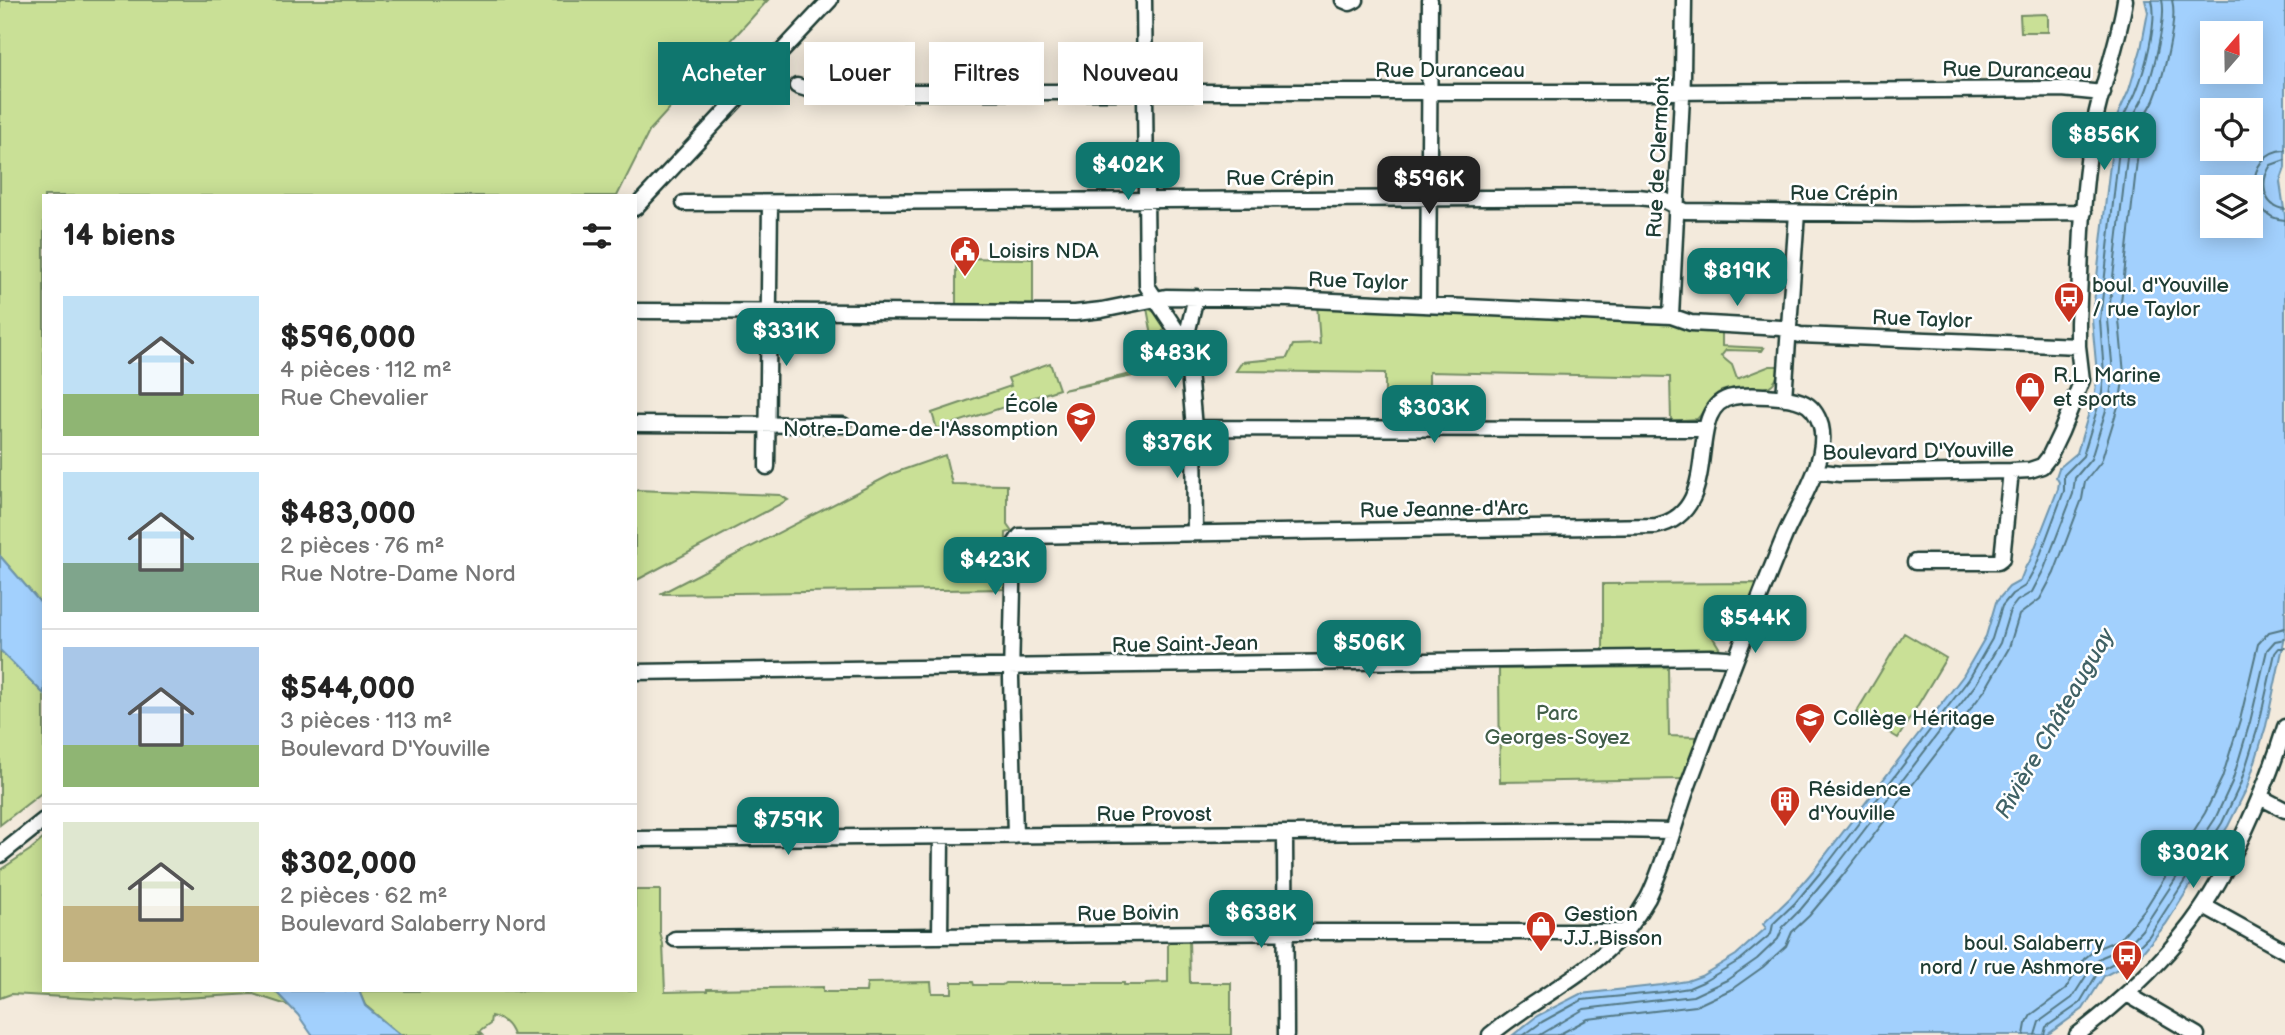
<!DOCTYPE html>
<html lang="fr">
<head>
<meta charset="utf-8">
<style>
	body { margin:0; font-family:"Balsamiq Sans",sans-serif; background:#f2f2f2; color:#222; height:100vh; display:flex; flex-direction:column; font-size:26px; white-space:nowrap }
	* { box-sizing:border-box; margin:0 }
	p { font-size:23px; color:#767676 }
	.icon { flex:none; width:38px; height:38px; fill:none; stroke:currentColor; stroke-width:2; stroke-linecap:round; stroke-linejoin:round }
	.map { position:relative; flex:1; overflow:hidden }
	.sheet { position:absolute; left:42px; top:194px; width:595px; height:798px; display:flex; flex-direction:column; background:#fff; border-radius:0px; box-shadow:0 4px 18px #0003 }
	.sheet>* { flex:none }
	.top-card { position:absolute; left:658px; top:42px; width:665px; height:63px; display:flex; gap:14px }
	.needle { width:46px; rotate:20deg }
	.tools { position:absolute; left:2200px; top:21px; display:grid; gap:14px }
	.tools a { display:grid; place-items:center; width:63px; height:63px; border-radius:0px; background:#fff; box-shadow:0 4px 18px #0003; font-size:35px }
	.price { position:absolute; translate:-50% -60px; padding:0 16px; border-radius:14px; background:#0f766e; color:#fff; font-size:23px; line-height:46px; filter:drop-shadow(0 2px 4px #0008) }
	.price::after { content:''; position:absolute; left:50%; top:42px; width:21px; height:16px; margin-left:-10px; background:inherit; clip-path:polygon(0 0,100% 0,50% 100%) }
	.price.selected { background:#222; color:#fff }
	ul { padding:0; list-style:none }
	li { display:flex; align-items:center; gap:21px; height:175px; padding:0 21px }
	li+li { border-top:2px solid #e0e0e0 }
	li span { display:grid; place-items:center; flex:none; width:196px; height:140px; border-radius:0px; color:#555 }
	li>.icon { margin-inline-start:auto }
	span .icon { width:84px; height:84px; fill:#fffc; stroke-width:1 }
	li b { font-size:30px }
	h2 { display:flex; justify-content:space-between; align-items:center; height:84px; padding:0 21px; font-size:30px }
	.chip { padding:0 24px; border-radius:0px; background:#fff; box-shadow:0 4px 18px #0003; font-size:24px; line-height:63px }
	.chip.selected { background:#0f766e; color:#fff }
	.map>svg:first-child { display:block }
</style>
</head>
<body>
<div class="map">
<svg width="2285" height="1035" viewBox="0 0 2285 1035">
	<rect width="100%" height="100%" fill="#f3eadc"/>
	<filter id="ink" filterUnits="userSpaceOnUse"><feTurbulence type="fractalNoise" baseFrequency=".0143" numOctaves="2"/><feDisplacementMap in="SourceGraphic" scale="14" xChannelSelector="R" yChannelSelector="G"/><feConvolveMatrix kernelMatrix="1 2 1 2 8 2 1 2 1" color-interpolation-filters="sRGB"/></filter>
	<g filter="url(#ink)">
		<path fill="#c9e096" stroke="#748e65" stroke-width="2" d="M0 0H768L650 130 617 196H44V607L0 556Z
			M2046 14 2048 16V32H2021L2020 15Z
			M956 258 1033 259V307H956Z
			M1317 304 1668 321 1722 329V346L1764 348 1762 351 1726 350 1721 356 1732 365 1737 379 1770 366H1779C1776 405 1743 378 1718 393 1707 400 1705 412 1697 419L1671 421 1670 377 1429 372V424H1385V373L1236 371 1242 362 1287 358 1293 345 1320 344Z
			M1147 308 1156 313 1166 327 1162 332 1165 337 1171 334 1183 366 1063 390 1143 371 1156 358Z
			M1050 363 1059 389 937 429 932 413 1011 386 1008 378Z
			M945 455 952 484 1007 485V524L1012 531 1006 533 1005 584 1008 589 660 594 894 473Z
			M635 490 780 495 788 500 635 581Z
			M1757 583 1736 638 1724 618 1707 628 1720 649 1603 652V584Z
			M1904 633 1946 658 1898 738 1856 713Z
			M0 650 44 694V791L0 825Z
			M1668 667 1669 736 1697 737 1683 779 1500 782 1499 669Z
			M44 838V990L275 991 290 1006 253 994 133 1001 11 994 0 998V870L30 850Z
			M635 890H660V933L663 944 665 992 707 991V989L823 987V992H866L867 983 931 982 932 993H952V982H973L974 985H1002L1005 983H1124V985H1145L1146 983 1168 982V939H1189L1190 983H1231V1035H513C509 1024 503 1019 491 1016L490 1024 479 1032 482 1035H400L365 1005 359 991 635 990Z"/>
		<path fill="#a2d0fd" stroke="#6e95ad" stroke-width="2" fill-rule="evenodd" d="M2145 0H2285V168L2280 182 2285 216V637L2266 726 2247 788 2228 826 2166 924 2137 959 2104 976 2083 1009 2047 1035H1513L1537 1016 1580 994 1662 985 1687 981 1701 976 1736 955 1766 928 1763 924 1790 898 1813 871 1963 676 1986 636 1996 602 2009 587 2020 581 2026 566 2029 563 2058 489 2059 482 2056 477 2059 468 2077 453 2095 392 2097 374 2092 320 2115 121 2129 90 2141 49 2148 12ZM2250 33V72H2212V33ZM2250 110V149H2212V110ZM2212 187H2250V226H2212Z
			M0 556 44 607V694L0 650Z
			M275 991H359L365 1006 400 1035H312L298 1015Z"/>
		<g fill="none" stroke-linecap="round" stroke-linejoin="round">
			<path stroke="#537884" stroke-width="2" d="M2285 150C2244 151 2244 218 2285 220
				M2285 160 2271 165C2260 181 2262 207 2285 209
				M1524 1035 1542 1022 1582 1000 1664 992 1689 988 1703 982 1740 960 1771 934 1773 924 1795 903 1829 862 1969 679 1992 639 2002 606 2012 594 2025 586 2036 566 2064 491V475L2083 456 2102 393 2104 374 2100 320 2122 122C2124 111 2132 103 2136 92 2145 70 2158 21 2152 0
				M1540 1035 1584 1009 1693 996 1727 980 1757 959 1778 939 1783 927 1801 909 1836 867 1976 684 2000 643 2010 610 2017 601 2032 592 2044 569 2073 494 2075 478 2091 459 2110 397 2113 373 2108 320 2131 123C2133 114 2139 107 2143 98 2152 79 2167 19 2162 0
				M1558 1035 1588 1019 1696 1006 1732 989 1763 967 1786 946 1792 932 1809 916 1844 874 1985 690 2009 648 2019 615 2040 599 2054 573 2082 499 2085 482 2101 462 2120 400 2124 374 2119 320 2141 125C2144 116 2150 109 2154 100 2163 78 2178 22 2172 0
				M2024 1035 2026 1024 2031 1015 2065 990 2084 959 2096 949 2120 939 2145 909 2205 813 2222 778 2240 720 2258 644 2269 632 2285 628
				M2035 1035 2039 1022 2072 998 2093 965 2102 957 2126 947 2142 930 2215 819 2232 782 2250 722 2267 650 2275 641 2285 639
				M2044 1035 2046 1027 2079 1004 2099 971 2132 953 2149 936 2222 823 2240 785 2259 724 2275 653 2279 648H2285"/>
			<g stroke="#1f3d34" stroke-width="19">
				<path id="minor" d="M1144 0 1147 286 1179 334 1188 360 1194 428 1195 533
					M1343 0 1350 3 1356 0
					M797 86 817 92H1668L2062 89 2103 93
					M684 203 1638 197 1664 200 1685 211 1911 214 2084 212
					M635 208 830 0
					M1428 305 1430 0
					M635 311 1075 313 1102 310 1166 297 1289 299 1671 316 1691 323 1781 328 1800 335 2078 346
					M1671 316 1683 76 1684 0
					M1184 346 1196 297
					M1784 398 1797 213
					M635 424 843 425
					M1194 428 1706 429
					M767 467 770 203
					M1815 471 1840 474 2011 471 2030 470 2042 466 2049 457 2061 432 2082 380 2078 346V323C2081 263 2081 201 2091 141 2098 93 2118 48 2125 0
					M1915 562H1998L2002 559 2011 471
					M635 672 1710 657 1727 658 1734 661
					M2260 797 2285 810
					M1285 834 1286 1035
					M1015 836 1011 678 1013 587 1014 545 1020 536 1656 526C1728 511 1680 406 1733 397 1748 394 1788 396 1802 402 1812 406 1818 416 1821 426 1829 460 1798 505 1785 535 1751 617 1720 700 1689 783 1675 821 1666 861 1648 898 1607 971 1550 985 1490 1035
					M635 839 1609 830 1673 831
					M0 855 44 820
					M2204 906 2285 951
					M940 936 941 838
					M675 939 1299 932H1626
					M2127 994 2197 1035
					M2077 1035C2119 1003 2159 966 2191 924 2230 872 2266 789 2285 727"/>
			</g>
			<use href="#minor" stroke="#fff" stroke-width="14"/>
		</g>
	</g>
	<defs>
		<g id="civic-pin" transform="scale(1.575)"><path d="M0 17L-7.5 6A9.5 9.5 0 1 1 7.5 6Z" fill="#c8321e" stroke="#fff"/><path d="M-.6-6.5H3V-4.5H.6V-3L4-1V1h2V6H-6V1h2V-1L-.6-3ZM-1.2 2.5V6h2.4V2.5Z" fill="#fff"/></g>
		<g id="bus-pin" transform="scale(1.575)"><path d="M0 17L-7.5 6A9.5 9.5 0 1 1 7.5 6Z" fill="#c8321e" stroke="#fff"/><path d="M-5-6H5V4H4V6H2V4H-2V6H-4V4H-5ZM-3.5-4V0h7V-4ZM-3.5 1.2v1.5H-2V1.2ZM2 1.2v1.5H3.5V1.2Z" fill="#fff"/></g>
		<g id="shop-pin" transform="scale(1.575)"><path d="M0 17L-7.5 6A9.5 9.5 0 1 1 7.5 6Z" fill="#c8321e" stroke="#fff"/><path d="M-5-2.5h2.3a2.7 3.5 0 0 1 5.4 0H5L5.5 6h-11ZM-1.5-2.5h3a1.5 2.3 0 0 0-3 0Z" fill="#fff"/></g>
		<g id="school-pin" transform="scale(1.575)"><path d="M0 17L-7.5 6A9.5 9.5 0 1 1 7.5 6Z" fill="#c8321e" stroke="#fff"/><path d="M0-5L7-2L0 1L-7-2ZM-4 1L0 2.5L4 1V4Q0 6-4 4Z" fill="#fff"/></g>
		<g id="building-pin" transform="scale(1.575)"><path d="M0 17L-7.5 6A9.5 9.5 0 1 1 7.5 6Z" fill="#c8321e" stroke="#fff"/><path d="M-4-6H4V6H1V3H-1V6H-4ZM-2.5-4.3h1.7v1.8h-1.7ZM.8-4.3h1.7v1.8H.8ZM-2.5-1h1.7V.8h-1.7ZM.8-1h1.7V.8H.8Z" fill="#fff"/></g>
	</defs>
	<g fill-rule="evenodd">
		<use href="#civic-pin" x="965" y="251"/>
		<use href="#bus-pin" x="2069" y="297"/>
		<use href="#shop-pin" x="2030" y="387"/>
		<use href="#school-pin" x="1081" y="417"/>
		<use href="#school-pin" x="1810" y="718"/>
		<use href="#building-pin" x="1785" y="801"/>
		<use href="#shop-pin" x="1541" y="926"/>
		<use href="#bus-pin" x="2127" y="955"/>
	</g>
	<g text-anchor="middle" stroke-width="5" stroke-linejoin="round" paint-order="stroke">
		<g font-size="21" fill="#1f3d34" stroke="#fff">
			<text x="1450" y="77">Rue Duranceau</text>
			<text transform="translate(2017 70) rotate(1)" y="7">Rue Duranceau</text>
			<text transform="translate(1658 157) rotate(-87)" y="7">Rue de Clermont</text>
			<text x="1280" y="185">Rue Crépin</text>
			<text x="1844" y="200">Rue Crépin</text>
			<text transform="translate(1358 281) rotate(2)" y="7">Rue Taylor</text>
			<text transform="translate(1922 319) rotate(2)" y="7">Rue Taylor</text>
			<text transform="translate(1918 451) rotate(-1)" y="7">Boulevard D'Youville</text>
			<text transform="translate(1444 509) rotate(-1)" y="7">Rue Jeanne-d'Arc</text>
			<text transform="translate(1185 644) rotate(-1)" y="7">Rue Saint-Jean</text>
			<text x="1154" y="821">Rue Provost</text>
			<text transform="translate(1128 913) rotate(-1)" y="7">Rue Boivin</text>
		</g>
		<g font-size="21" fill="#1f3d34" stroke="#fff" text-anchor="start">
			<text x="988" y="258">Loisirs NDA</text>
			<text x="2092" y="292">boul. d'Youville<tspan x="2092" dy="24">/ rue Taylor</tspan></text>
			<text x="2053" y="382">R.L. Marine<tspan x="2053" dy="24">et sports</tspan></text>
			<text x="1058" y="412" text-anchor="end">École<tspan x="1058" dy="24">Notre-Dame-de-l'Assomption</tspan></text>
			<text x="1833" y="725">Collège Héritage</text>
			<text x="1808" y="796">Résidence<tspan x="1808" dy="24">d'Youville</tspan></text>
			<text x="1564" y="921">Gestion<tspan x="1564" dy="24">J.J. Bisson</tspan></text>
			<text x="2104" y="950" text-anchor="end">boul. Salaberry<tspan x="2104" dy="24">nord / rue Ashmore</tspan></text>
		</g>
		<g font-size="21" fill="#415e48" stroke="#fff">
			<text x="1557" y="720">Parc<tspan x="1557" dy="24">Georges-Soyez</tspan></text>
		</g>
		<g font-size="23" font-style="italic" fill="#406266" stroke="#fff">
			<text transform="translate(2054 723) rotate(-60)" y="8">Rivière Châteauguay</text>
		</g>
	</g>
</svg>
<div class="tools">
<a><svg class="needle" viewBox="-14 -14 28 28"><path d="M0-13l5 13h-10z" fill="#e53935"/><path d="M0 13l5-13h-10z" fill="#767676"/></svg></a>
<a><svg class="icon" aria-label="locate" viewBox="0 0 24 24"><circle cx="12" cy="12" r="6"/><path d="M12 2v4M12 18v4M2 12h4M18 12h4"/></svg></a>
<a><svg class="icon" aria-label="layers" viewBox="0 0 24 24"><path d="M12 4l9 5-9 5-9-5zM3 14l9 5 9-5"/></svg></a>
</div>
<b class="price" style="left:2104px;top:172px">$856K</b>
<b class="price" style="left:1128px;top:202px">$402K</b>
<b class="price selected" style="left:1429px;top:216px">$596K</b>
<b class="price" style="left:1737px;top:308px">$819K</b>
<b class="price" style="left:786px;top:368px">$331K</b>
<b class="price" style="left:1175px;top:390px">$483K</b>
<b class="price" style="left:1434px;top:445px">$303K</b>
<b class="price" style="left:1177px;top:480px">$376K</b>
<b class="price" style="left:995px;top:597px">$423K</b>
<b class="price" style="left:1755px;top:655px">$544K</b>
<b class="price" style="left:1369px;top:680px">$506K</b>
<b class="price" style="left:788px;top:857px">$759K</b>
<b class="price" style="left:2193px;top:890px">$302K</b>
<b class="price" style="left:1261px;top:950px">$638K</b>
<div class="top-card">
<a class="chip selected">Acheter</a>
<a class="chip">Louer</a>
<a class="chip">Filtres</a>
<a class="chip">Nouveau</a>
</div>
<section class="sheet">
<h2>14 biens<svg class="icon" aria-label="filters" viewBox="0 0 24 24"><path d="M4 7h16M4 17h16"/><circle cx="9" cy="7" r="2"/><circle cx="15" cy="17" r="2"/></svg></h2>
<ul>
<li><span style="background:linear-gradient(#bfe0f5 70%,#8fb573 0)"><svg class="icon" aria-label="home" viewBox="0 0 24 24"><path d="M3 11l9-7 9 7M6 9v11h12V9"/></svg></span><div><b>$596,000</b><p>4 pièces · 112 m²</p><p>Rue Chevalier</p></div></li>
<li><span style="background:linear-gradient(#bfe0f5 65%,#7fa58c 0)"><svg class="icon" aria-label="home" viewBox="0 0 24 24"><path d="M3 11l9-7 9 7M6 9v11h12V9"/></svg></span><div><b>$483,000</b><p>2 pièces · 76 m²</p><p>Rue Notre-Dame Nord</p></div></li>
<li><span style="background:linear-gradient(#a9c7e8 70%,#8fb573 0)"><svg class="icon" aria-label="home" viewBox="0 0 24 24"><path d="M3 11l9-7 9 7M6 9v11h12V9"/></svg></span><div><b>$544,000</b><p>3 pièces · 113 m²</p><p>Boulevard D'Youville</p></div></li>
<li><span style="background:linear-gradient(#dfe7d0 60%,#c2b280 0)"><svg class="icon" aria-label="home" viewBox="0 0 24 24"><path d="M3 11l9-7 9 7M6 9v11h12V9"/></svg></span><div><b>$302,000</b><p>2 pièces · 62 m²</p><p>Boulevard Salaberry Nord</p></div></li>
</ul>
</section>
</div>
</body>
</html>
